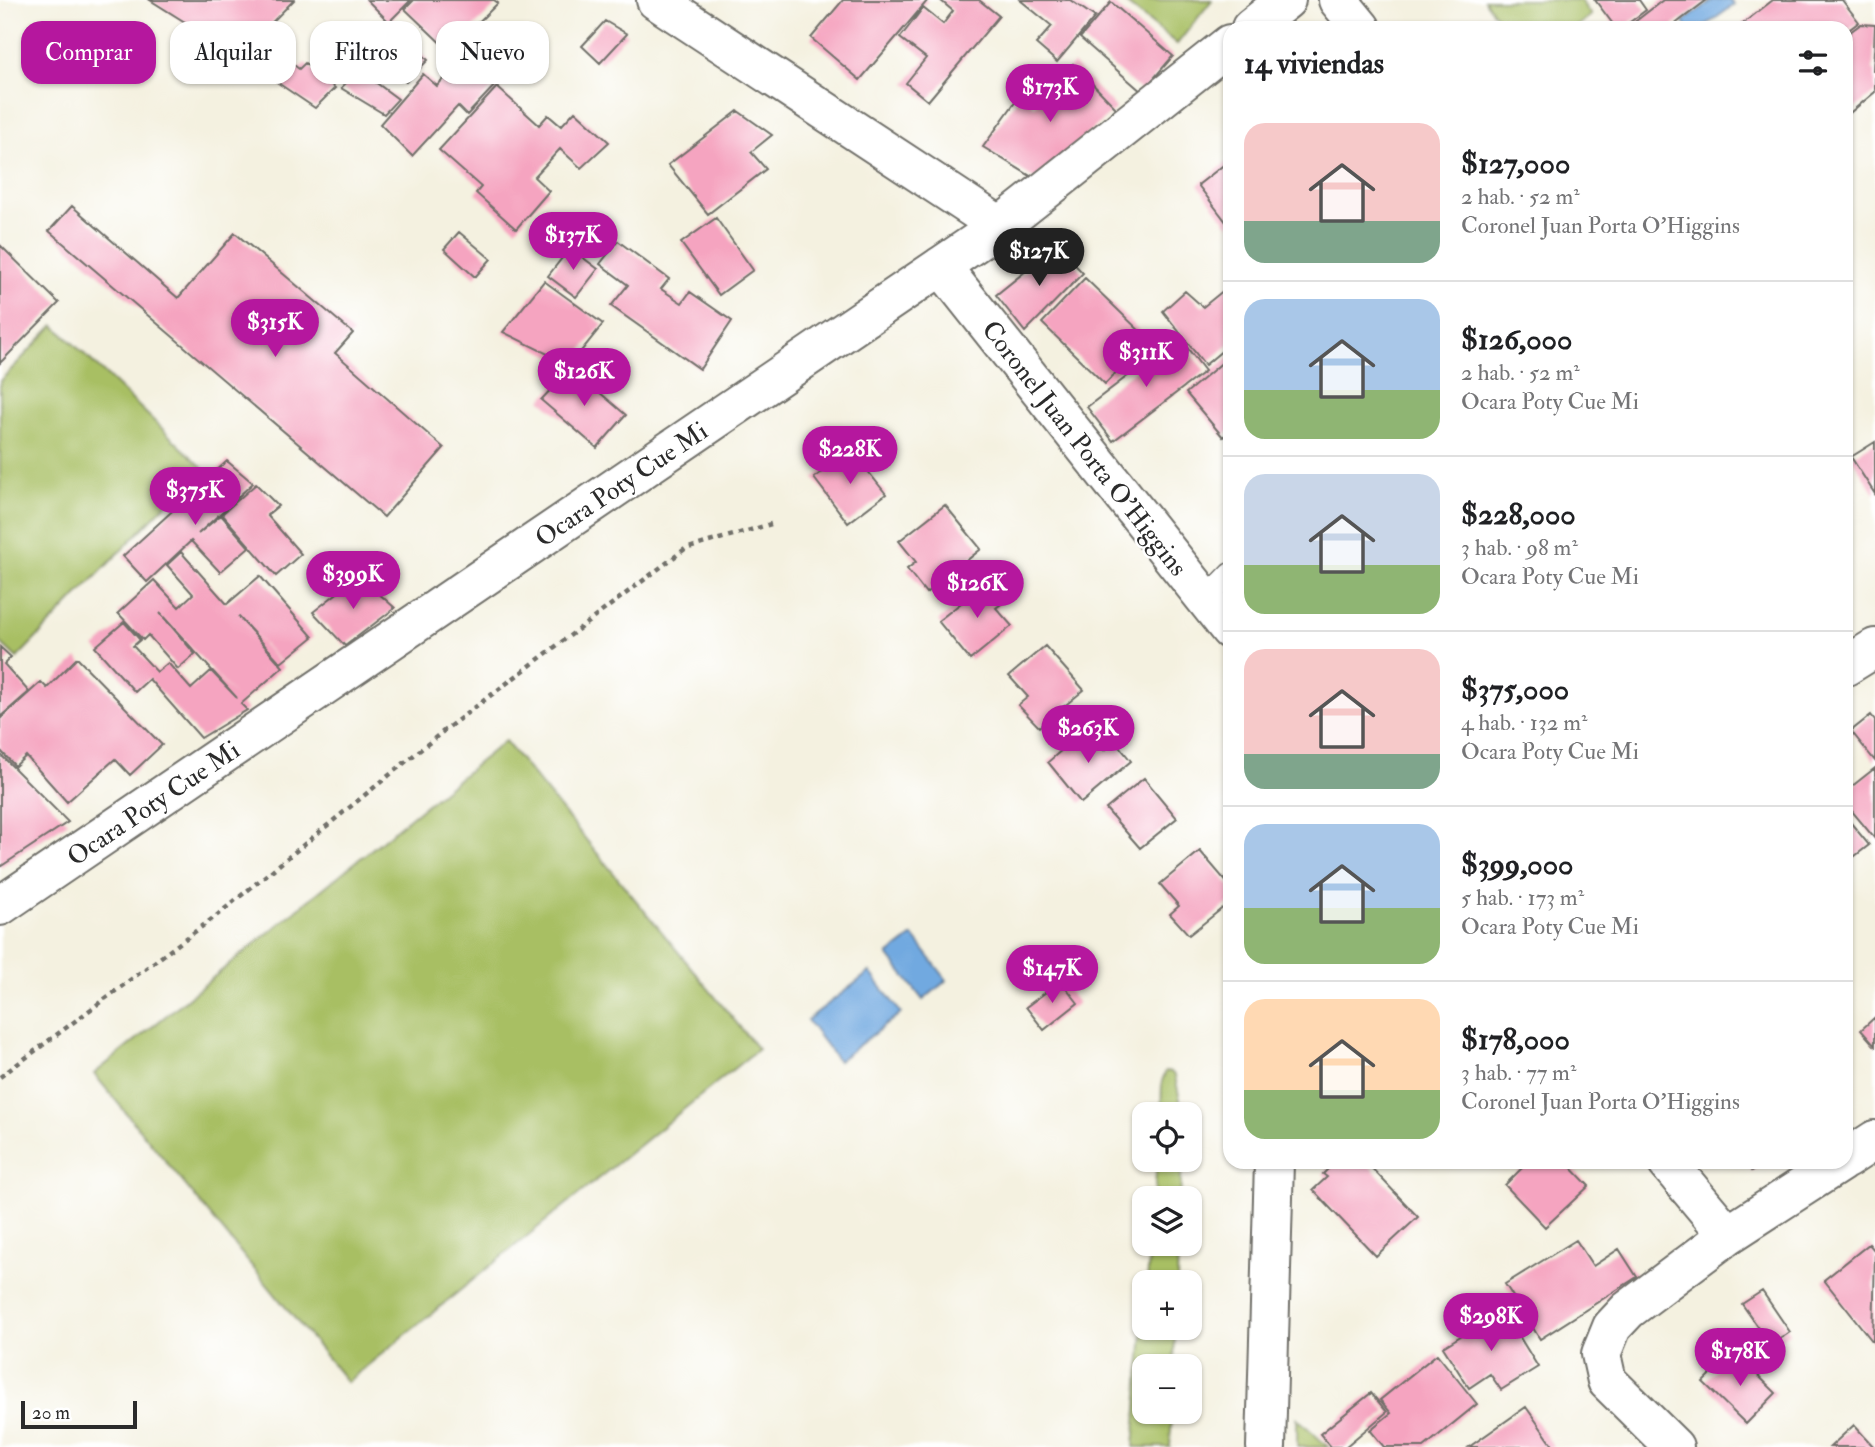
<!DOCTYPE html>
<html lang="es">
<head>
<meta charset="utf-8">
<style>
	body { margin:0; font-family:"IM FELL Double Pica",serif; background:#f6f6f6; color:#202124; height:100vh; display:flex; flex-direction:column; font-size:26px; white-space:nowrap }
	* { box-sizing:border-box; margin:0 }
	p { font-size:23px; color:#757577 }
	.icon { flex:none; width:38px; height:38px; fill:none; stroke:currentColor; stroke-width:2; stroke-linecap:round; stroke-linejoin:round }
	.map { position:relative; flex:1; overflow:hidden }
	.drawer { position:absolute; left:1223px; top:21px; width:630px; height:1148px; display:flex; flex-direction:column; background:#fff; border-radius:21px; box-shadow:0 2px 5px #0004 }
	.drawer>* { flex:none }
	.guide { position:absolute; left:21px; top:21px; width:665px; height:63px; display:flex; gap:14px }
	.buttons { position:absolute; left:1132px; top:1102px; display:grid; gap:14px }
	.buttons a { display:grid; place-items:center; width:70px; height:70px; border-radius:14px; background:#fff; box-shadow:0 2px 5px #0004; font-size:35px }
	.scale { position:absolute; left:21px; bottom:18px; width:116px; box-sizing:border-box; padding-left:7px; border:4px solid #2b2b2b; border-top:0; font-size:19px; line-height:24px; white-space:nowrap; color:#2b2b2b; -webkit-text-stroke:5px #fff; paint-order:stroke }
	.price { position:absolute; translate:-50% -60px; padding:0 16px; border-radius:24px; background:#b5179e; color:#fff; font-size:23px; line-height:46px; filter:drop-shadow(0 2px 4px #0008) }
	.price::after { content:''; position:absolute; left:50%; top:42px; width:21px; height:16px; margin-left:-10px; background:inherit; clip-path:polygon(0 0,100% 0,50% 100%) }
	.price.current { background:#222; color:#fff }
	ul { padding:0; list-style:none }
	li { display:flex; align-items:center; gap:21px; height:175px; padding:0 21px }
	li+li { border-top:2px solid #e0e0e0 }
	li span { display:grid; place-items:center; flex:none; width:196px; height:140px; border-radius:21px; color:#555 }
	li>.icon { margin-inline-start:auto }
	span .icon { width:84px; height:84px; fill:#fffc; stroke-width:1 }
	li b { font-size:30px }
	h2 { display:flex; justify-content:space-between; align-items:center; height:84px; padding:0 21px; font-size:30px }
	.pill { padding:0 24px; border-radius:21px; background:#fff; box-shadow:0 2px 5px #0004; font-size:24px; line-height:63px }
	.pill.current { background:#b5179e; color:#fff }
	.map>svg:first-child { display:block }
</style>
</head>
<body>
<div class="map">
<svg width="1875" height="1447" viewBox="0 0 1875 1447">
	<rect width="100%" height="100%" fill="#fff"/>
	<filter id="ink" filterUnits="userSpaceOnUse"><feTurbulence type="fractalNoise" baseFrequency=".0143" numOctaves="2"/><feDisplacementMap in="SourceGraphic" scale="14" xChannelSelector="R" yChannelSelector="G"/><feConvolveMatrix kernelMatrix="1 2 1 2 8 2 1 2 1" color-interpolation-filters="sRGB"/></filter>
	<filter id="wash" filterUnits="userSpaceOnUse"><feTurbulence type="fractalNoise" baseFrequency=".00686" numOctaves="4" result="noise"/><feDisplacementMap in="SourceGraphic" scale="28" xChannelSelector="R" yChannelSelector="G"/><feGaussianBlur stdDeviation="1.57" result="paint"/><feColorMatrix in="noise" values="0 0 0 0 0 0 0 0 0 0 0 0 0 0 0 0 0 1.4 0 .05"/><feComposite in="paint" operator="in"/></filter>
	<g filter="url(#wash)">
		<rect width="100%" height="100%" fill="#f4f1e0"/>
		<path fill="#a8bf64" stroke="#6a7548" stroke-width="2" d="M1122 0H1212L1177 44Z
			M1484 0H1580L1591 15 1575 28H1505Z
			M54 325 202 467 17 658 0 642V381Z
			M505 741 758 1049 347 1382 94 1074Z
			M1166 1071 1171 1072 1175 1076 1183 1115H1161L1162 1081Z
			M1157 1160H1182L1180 1199H1154Z
			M1150 1244H1178L1177 1283H1147Z
			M1144 1319V1328H1175L1174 1367H1144V1412H1172L1170 1447H1134Z
			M1297 1418 1328 1447H1297Z"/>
		<path fill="#71a9e0" stroke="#4e6a86" stroke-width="2" d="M1713 0H1730L1734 5 1702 28H1688L1683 22Z
			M913 936 947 980 923 1000 888 955Z
			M870 972 901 1013 838 1061 807 1020Z"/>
		<g id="blocks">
			<path fill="#f5a4c0" d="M150 0H294L239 56Z
				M367 0H411L389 22Z
				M414 0H494L498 3 449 51 405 9Z
				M843 0H928L860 80 811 38Z
				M940 0H979L999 16 928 101 906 83 926 58 900 38 923 8 943 24 953 11Z
				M1020 0H1070L1095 17 1057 62 1036 44 1052 26Z
				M1595 0H1639L1646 10 1622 28H1616Z
				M1663 0H1707L1670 28H1627Z
				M1773 0H1842L1859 22 1846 32V28H1746L1742 24Z
				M1111 2 1173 56 1142 92 1080 38Z
				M605 21 627 34 600 63 582 46Z
				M1861 24 1875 25 1873 70H1875V92L1846 116V35Z
				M399 32 428 60 406 82 377 54Z
				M260 38 299 69 305 63 335 88 315 108 241 58Z
				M466 53 497 83 467 115 458 106 412 156 380 124 423 74 437 86Z
				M1073 64 1116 108 1037 180 983 147 1021 94 1034 106Z
				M359 70 398 99 384 114 341 88Z
				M497 87 539 125 548 115 561 126 575 111 609 142 581 168 560 149 534 177 549 191 516 229 476 193 481 187 439 150Z
				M738 111 772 135 751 152 766 169 708 214 668 165Z
				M1230 160V227L1198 185Z
				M72 206 178 298 235 233 353 333 335 353 444 448 384 517 49 231Z
				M716 218 753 270 719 295 681 243Z
				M459 232 491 259 475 277 444 249Z
				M618 241 669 279 661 289 682 303 690 292 732 321 700 369 611 306 628 285 600 264Z
				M0 245 59 303 0 363Z
				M1057 246 1083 273 1025 332 996 295Z
				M570 248 598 269 576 297 548 276Z
				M1085 278 1148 339 1105 384 1042 323Z
				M544 281 603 324 570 365 503 332Z
				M1230 285V344L1205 365 1163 311 1185 291 1203 307Z
				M1179 337 1205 371 1113 441 1087 407Z
				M1230 356V431L1223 437 1186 393Z
				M571 368 626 415 597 448 541 400Z
				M1875 442V494L1851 457Z
				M851 450 886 494 848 523 814 478Z
				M227 461 253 483 198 534 221 515 249 547 220 572 191 541 147 582 123 556Z
				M256 484 278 506 267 515 301 554 276 576 222 514Z
				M945 505 981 549 926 593 907 569 916 562 899 541Z
				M181 552 227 604 260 576 313 637 281 663 238 616 283 667 241 704 247 710 201 738 149 679 135 692 95 647 124 622 140 640 133 646 157 672 168 663 191 689 211 671 237 698 160 613 195 654 178 669 148 635 143 640 118 613 154 580 179 607 193 594 167 565Z
				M359 576 395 608 345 646 313 612Z
				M992 579 1009 598 996 608 1012 626 970 660 938 621Z
				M1045 646 1084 690 1039 727 1018 705 1028 697 1009 676Z
				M0 647 11 657 4 664 29 692 0 717Z
				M77 658 162 745 130 775 115 759 67 802 26 756 15 766 0 750V719L41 682 47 688Z
				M1871 715 1875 720V761L1851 731Z
				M1086 729 1104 750 1115 741 1131 761 1081 803 1048 762Z
				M0 754 68 822 0 867Z
				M1875 768V839L1846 804V791Z
				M1144 778 1177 818 1140 848 1106 809Z
				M1846 817 1869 845 1846 863Z
				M1200 851 1230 886V902L1189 935 1170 914 1179 906 1160 884Z
				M1061 981 1078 1003 1044 1030 1026 1007Z
				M1875 1017V1046L1861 1030Z
				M1335 1162H1366L1418 1217 1376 1256 1313 1190 1327 1177 1323 1174Z
				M1528 1162H1566L1589 1186 1545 1227 1505 1185Z
				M1746 1162H1767L1752 1171Z
				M1576 1240 1593 1266 1619 1249 1637 1277 1540 1339 1505 1284Z
				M1869 1244 1875 1251 1873 1342 1824 1280Z
				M1762 1291 1790 1332 1771 1345 1742 1304Z
				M1503 1310 1538 1367 1501 1390 1490 1374 1469 1388 1443 1347Z
				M1734 1352 1776 1393 1746 1424 1703 1382Z
				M1437 1354 1477 1404 1424 1447H1384L1370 1430 1391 1413 1380 1400Z
				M1371 1393 1387 1412 1345 1447H1331L1320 1434Z
				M1526 1407 1554 1447H1469Z
				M1854 1425 1874 1447H1830Z"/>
		</g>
	</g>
	<g filter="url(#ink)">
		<use href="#blocks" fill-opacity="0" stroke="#71706a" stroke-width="2"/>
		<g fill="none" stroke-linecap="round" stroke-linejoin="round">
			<g stroke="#71706a" stroke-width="24">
				<path id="lane" d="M1205 600 1230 574"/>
			</g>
			<g stroke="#71706a" stroke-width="42">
				<path id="street" d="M656 0 1000 226
					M1338 0 1361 28
					M1251 28 1286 0
					M941 266 1230 630
					M1846 666 1875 648
					M0 906 1000 226 1230 44
					M1846 1159 1875 1140
					M1667 1162 1728 1235
					M1266 1447 1274 1162
					M1674 1447 1607 1381 1601 1354 1612 1327 1628 1310 1728 1235 1841 1162"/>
			</g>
			<path stroke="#71706a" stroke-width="4.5" stroke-dasharray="5 5" stroke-linecap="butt" d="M0 1077 216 916 446 729 685 549 771 524"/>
			<use href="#lane" stroke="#fff" stroke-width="21"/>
			<use href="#street" stroke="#fff" stroke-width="38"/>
		</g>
	</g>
	<g text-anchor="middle" stroke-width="5" stroke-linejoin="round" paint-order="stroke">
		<g font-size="26" fill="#2b2b2b" stroke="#fff">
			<text transform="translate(1085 448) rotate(52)" y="9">Coronel Juan Porta O'Higgins</text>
			<text transform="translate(621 484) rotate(-34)" y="9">Ocara Poty Cue Mi</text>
			<text transform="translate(153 803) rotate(-34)" y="9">Ocara Poty Cue Mi</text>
		</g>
	</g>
</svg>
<div class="buttons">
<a><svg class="icon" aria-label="locate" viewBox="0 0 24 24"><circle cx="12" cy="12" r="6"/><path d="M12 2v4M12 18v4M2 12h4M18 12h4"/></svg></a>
<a><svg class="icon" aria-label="layers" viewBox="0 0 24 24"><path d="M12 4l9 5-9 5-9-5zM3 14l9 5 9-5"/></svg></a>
<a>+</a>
<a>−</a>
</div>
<div class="scale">20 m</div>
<b class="price" style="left:1050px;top:124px">$173K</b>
<b class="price" style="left:573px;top:272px">$137K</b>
<b class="price current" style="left:1039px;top:288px">$127K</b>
<b class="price" style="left:275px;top:359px">$315K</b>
<b class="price" style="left:1146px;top:389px">$311K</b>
<b class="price" style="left:584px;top:408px">$126K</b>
<b class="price" style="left:850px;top:486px">$228K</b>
<b class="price" style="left:195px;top:527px">$375K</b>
<b class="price" style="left:353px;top:611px">$399K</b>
<b class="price" style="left:977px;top:620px">$126K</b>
<b class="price" style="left:1088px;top:765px">$263K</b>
<b class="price" style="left:1052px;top:1005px">$147K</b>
<b class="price" style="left:1491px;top:1353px">$298K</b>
<b class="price" style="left:1740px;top:1388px">$178K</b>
<div class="guide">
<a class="pill current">Comprar</a>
<a class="pill">Alquilar</a>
<a class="pill">Filtros</a>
<a class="pill">Nuevo</a>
</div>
<section class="drawer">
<h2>14 viviendas<svg class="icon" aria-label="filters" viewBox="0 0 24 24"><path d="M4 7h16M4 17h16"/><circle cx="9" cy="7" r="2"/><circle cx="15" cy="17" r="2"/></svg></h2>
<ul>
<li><span style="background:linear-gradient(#f6c9c9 70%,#7fa58c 0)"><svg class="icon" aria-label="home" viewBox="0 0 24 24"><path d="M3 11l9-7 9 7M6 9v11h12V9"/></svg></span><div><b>$127,000</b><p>2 hab. · 52 m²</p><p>Coronel Juan Porta O'Higgins</p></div></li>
<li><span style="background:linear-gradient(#a9c7e8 65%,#8fb573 0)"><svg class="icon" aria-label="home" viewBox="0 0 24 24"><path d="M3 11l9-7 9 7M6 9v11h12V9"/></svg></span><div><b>$126,000</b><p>2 hab. · 52 m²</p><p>Ocara Poty Cue Mi</p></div></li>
<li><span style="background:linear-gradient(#c9d6e8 65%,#8fb573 0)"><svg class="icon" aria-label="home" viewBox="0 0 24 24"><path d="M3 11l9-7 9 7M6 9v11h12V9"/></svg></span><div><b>$228,000</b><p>3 hab. · 98 m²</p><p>Ocara Poty Cue Mi</p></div></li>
<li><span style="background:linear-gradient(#f6c9c9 75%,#7fa58c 0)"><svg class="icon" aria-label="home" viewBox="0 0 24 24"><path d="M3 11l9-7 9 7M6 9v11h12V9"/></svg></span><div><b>$375,000</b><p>4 hab. · 132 m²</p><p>Ocara Poty Cue Mi</p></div></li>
<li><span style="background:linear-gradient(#a9c7e8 60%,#8fb573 0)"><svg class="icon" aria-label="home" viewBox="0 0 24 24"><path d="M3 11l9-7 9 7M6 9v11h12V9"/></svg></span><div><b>$399,000</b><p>5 hab. · 173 m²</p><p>Ocara Poty Cue Mi</p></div></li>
<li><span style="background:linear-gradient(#ffd9b3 65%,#8fb573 0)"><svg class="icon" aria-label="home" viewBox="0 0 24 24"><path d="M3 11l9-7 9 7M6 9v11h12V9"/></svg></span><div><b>$178,000</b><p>3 hab. · 77 m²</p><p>Coronel Juan Porta O'Higgins</p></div></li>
</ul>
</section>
</div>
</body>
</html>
